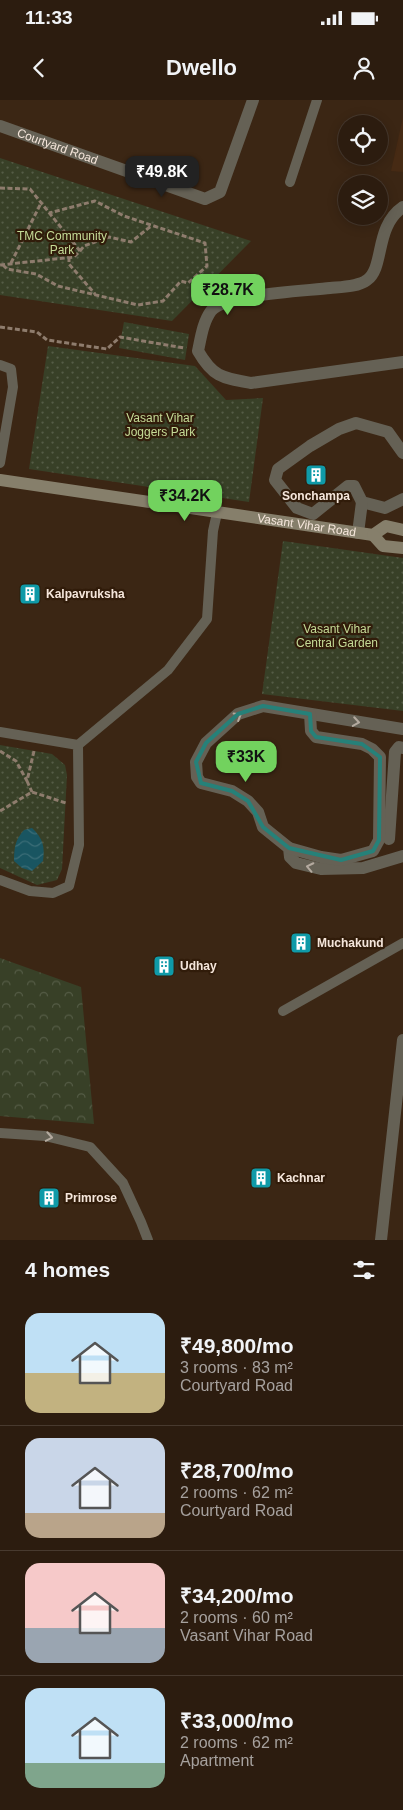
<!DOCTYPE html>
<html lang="en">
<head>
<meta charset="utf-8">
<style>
	body { margin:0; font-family:Arial,sans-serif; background:#38291d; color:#f1f3f6; height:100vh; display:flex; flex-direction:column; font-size:19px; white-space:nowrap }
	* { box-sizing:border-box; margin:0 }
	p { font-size:16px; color:#a6a19e }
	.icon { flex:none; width:28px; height:28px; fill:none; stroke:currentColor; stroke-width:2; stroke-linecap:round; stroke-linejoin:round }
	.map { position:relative; height:1140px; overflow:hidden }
	.panel { display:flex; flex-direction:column; background:#2c1c0f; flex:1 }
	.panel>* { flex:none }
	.controls { position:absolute; left:338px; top:15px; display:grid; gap:10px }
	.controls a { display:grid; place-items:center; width:50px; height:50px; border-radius:50%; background:#2c1c0f; box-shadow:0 2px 12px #0003,0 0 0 1px #483a2f; font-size:25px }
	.price { position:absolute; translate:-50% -42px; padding:0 11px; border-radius:10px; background:#72d25e; color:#111; font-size:16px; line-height:32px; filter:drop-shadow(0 1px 2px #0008) }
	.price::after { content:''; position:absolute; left:50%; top:30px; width:15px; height:11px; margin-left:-8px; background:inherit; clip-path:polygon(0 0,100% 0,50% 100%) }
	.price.selected { background:#222; color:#fff }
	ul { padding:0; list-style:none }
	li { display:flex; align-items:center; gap:15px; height:125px; padding:0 25px }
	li+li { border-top:1px solid #483a2f }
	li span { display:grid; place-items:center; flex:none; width:140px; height:100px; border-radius:15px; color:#555 }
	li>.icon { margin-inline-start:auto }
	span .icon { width:60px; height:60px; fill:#fffc; stroke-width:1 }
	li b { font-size:21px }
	h2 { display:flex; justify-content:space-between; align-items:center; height:60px; padding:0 25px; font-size:21px }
	.status { display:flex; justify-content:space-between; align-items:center; height:35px; padding:0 25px; background:#2c1c0f; direction:ltr }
	.status svg { height:14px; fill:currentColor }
	header { display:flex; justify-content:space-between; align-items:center; height:65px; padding:0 25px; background:#2c1c0f; font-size:22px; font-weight:600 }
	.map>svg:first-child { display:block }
</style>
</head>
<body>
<div class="status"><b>11:33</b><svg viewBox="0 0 49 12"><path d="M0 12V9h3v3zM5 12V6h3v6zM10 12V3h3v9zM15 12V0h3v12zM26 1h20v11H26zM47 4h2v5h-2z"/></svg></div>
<header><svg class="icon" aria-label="back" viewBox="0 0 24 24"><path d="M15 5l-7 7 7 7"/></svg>Dwello<svg class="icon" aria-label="person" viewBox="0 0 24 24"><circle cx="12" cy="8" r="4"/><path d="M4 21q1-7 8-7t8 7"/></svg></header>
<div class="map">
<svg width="403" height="1140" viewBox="0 0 403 1140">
	<defs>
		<pattern id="green-dots" width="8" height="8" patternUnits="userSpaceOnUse" patternTransform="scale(1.25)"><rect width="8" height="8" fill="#384027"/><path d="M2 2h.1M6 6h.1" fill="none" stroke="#555c46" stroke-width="1.8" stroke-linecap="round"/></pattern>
		<pattern id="forest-crowns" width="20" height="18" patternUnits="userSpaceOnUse" patternTransform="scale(1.25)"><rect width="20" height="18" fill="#384027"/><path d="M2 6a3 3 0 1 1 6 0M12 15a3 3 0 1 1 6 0" fill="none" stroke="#555c46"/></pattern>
		<pattern id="water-waves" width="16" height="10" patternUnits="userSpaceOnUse" patternTransform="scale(1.25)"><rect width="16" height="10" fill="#195561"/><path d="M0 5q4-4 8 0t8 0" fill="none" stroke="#3b6d77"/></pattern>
	</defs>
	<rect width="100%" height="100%" fill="#3b2614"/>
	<path fill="#462a14" d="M403 17V72L391 71Z"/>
	<path fill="url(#green-dots)" d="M0 58 251 141 172 221 0 195Z
		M124 222 189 234 185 260 119 248Z
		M48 246 195 266 226 300 263 298 249 402 29 369Z
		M283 441 403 458V611L262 594Z
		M0 645 52 654 65 665 67 675 62 769 57 780 37 785 0 768Z"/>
	<path fill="url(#forest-crowns)" d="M0 858 81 887 94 1024 0 1016Z"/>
	<path fill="url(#water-waves)" d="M32 728C43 738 45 747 43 761L32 771 22 768 14 761C14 748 15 740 24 730Z"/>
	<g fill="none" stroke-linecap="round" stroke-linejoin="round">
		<path stroke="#8e7c6d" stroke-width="3" stroke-dasharray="5 2.5" stroke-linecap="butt" d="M0 88 30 89 80 151 74 157 0 165
			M80 151 84 146 109 137 131 142 151 126
			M69 157V164L95 194
			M11 163 41 103
			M3 165 7 169 36 174 58 186 138 205 163 201 181 181 188 183 207 166 205 143 124 116 95 101 49 113
			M0 227 37 232 47 240 107 249 120 237 184 248
			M0 651 16 661 27 681 34 651
			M27 681 32 692
			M0 711 32 692 66 703"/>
		<path stroke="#656155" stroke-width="10" d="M290 82 317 0
			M0 265 11 269 13 287 0 363
			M0 632 78 645 168 570 207 519 213 431 217 413
			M0 780 30 791 53 793 69 786 79 745 78 645
			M283 911 403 843
			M0 1033 45 1036 90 1047 123 1083 141 1122 148 1140"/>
		<g stroke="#656155" stroke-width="12">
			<path id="s1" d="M0 26 205 99 220 92 253 0"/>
			<path d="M403 107C374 127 385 167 367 180 358 187 341 187 330 188 306 191 225 194 211 211 203 222 201 237 198 251 213 277 222 278 251 283L403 262"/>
			<path d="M403 353 388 332 356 323 339 329 310 346 278 369 275 380 297 408 313 414 348 386H354L362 402 385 408 403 399"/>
			<path d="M358 433 362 402"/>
			<path d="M403 629 263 606 238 614 206 643 196 662 197 677 201 683 232 691 248 701 258 712 263 727 289 748 290 757 296 763 321 769 363 768 403 756"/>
			<path d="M389 739 395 652 399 647 403 648"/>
			<path d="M289 748 321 757 341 760 373 751 379 740 380 657 372 649 362 644 316 637 311 631 310 614"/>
			<path d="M381 1140 403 940"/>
		</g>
		<g stroke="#867f6b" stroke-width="12">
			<path id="s2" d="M0 380 373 435 386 426 403 430"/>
			<path d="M373 435 383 446 403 448"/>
		</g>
	</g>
	<defs><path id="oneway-chevron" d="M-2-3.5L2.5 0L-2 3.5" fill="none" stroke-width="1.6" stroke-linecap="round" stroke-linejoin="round" transform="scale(1.25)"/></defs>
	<g stroke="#b4aa9f">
		<use href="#oneway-chevron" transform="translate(238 616) rotate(-31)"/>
		<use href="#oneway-chevron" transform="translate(356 622) rotate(9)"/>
		<use href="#oneway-chevron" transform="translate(310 767) rotate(-168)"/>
		<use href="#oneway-chevron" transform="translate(49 1037) rotate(10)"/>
	</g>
	<path fill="none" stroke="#268179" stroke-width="4" stroke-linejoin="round" d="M263 606 310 614 311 631 316 637 362 644 380 657 379 740 373 751 341 760 289 748 263 727 248 701 232 691 201 683 196 662 206 643 238 614Z"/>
	<defs>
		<g id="building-square" transform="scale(1.125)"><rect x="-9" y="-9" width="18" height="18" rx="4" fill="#0f9aa8" stroke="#311c0a"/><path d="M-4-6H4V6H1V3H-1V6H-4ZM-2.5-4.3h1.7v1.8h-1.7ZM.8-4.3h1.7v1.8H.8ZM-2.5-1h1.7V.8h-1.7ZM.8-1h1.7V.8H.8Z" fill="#fff"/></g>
	</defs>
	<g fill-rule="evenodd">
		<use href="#building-square" x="316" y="375"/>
		<use href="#building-square" x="30" y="494"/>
		<use href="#building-square" x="301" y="843"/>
		<use href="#building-square" x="164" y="866"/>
		<use href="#building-square" x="261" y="1078"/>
		<use href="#building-square" x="49" y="1098"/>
	</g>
	<g text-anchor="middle" stroke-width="4.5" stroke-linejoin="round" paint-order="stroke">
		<g font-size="12" fill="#f5e6db" stroke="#311c0a">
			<text dy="4" stroke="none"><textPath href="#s1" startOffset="61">Courtyard Road</textPath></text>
			<text dy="4" stroke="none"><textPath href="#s2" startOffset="310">Vasant Vihar Road</textPath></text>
		</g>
		<g font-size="12" fill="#c5db97" stroke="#311c0a">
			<text x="62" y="140">TMC Community<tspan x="62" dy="14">Park</tspan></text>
			<text x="160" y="322">Vasant Vihar<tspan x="160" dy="14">Joggers Park</tspan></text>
			<text x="337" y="533">Vasant Vihar<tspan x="337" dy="14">Central Garden</tspan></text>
		</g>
		<g font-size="12" font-weight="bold" fill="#f5e6db" stroke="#311c0a" text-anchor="start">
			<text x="316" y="400" text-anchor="middle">Sonchampa</text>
			<text x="46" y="498">Kalpavruksha</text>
			<text x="317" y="847">Muchakund</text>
			<text x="180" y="870">Udhay</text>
			<text x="277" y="1082">Kachnar</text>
			<text x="65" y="1102">Primrose</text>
		</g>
	</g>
</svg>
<div class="controls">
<a><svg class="icon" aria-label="locate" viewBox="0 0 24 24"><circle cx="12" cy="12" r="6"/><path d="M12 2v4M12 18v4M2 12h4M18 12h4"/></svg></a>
<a><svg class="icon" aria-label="layers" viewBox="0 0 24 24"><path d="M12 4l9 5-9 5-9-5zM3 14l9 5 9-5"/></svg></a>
</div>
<b class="price selected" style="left:162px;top:98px">₹49.8K</b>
<b class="price" style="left:228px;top:216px">₹28.7K</b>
<b class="price" style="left:185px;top:422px">₹34.2K</b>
<b class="price" style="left:246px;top:683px">₹33K</b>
</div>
<section class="panel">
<h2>4 homes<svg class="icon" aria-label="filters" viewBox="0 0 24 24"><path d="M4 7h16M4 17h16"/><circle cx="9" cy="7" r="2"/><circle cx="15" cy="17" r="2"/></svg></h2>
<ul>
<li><span style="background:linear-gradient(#bfe0f5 60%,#c2b280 0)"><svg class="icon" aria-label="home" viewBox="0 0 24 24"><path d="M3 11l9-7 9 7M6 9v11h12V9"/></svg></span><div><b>₹49,800/mo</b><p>3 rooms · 83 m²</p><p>Courtyard Road</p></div></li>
<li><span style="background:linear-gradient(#c9d6e8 75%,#b9a48a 0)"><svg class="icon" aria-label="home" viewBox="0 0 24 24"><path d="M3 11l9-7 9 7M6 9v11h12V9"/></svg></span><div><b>₹28,700/mo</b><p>2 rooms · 62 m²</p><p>Courtyard Road</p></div></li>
<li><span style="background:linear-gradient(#f6c9c9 65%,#9aa5b1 0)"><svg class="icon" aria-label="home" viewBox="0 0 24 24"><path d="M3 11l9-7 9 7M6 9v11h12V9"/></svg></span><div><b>₹34,200/mo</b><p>2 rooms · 60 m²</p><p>Vasant Vihar Road</p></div></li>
<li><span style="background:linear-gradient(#bfe0f5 75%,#7fa58c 0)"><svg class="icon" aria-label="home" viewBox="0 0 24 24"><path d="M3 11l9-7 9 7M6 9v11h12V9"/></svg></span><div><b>₹33,000/mo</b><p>2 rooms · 62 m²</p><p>Apartment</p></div></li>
</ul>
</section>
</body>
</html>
